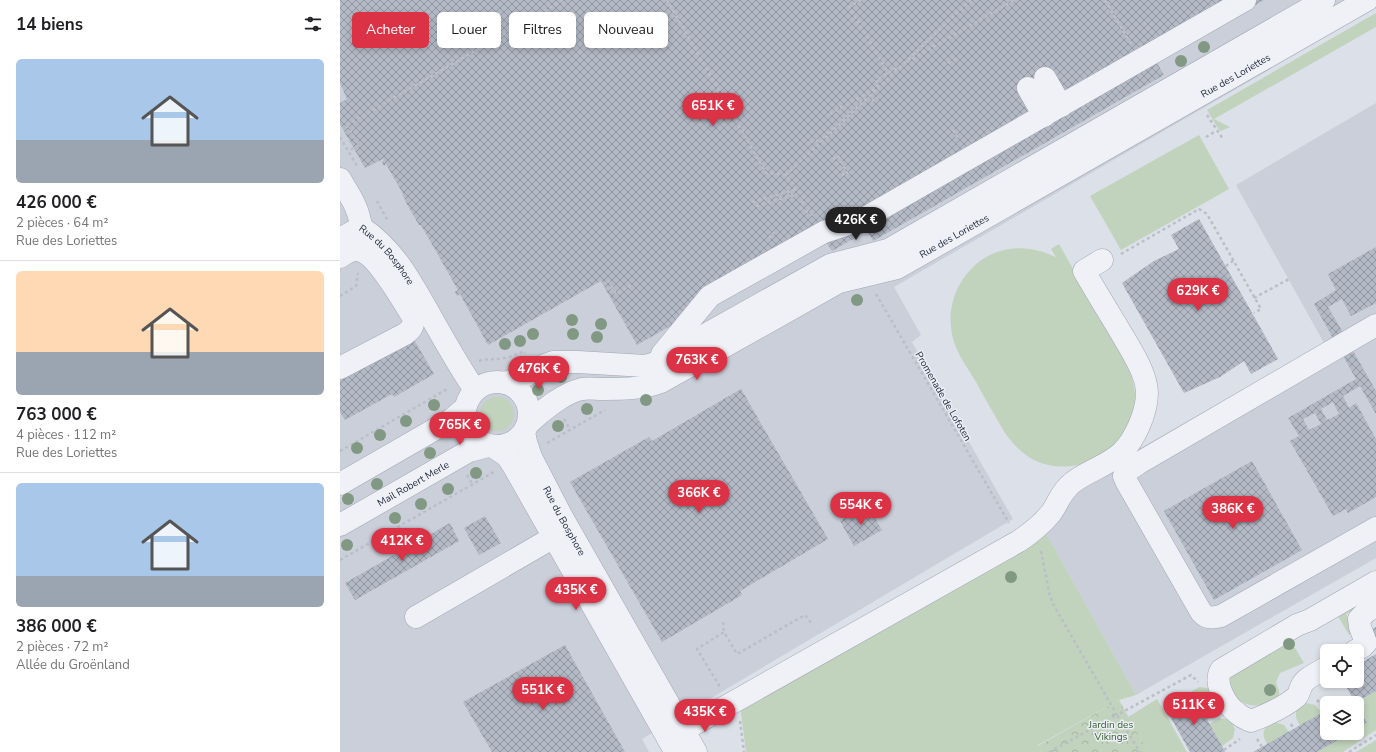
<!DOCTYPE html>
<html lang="fr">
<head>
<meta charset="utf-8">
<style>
	body { margin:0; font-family:"Nunito Sans",sans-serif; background:#f2f2f2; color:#202124; height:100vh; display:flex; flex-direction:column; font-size:15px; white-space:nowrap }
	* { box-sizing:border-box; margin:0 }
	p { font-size:13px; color:#757577 }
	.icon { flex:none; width:22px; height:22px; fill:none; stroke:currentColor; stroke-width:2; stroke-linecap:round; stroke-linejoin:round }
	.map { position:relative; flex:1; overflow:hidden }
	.panel { display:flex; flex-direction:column; background:#fff; width:340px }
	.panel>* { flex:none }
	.banner { position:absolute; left:12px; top:12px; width:380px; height:36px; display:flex; gap:8px }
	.tools { position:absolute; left:980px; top:644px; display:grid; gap:8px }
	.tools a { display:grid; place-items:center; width:44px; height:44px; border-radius:6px; background:#fff; box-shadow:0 2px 6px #0003; font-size:20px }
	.price { position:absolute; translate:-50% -34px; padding:0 9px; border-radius:14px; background:#dc3245; color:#fff; font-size:13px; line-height:26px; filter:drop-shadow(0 1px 2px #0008) }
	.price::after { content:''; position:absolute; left:50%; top:24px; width:12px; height:9px; margin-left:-6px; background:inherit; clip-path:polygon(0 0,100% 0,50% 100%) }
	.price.selected { background:#222; color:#fff }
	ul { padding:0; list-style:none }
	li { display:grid; align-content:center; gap:8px; height:212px; padding:0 16px }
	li+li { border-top:1px solid #e0e0e0 }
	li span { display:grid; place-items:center; height:124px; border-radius:6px; color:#555 }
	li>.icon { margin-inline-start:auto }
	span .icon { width:72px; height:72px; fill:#fffc; stroke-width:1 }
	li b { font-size:17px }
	h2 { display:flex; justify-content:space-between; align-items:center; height:48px; padding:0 16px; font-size:17px }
	.pill { padding:0 14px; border-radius:6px; background:#fff; box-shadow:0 2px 6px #0003; font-size:14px; line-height:36px }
	.pill.selected { background:#dc3245; color:#fff }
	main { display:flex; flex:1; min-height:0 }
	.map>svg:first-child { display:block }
</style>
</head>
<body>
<main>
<section class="panel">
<h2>14 biens<svg class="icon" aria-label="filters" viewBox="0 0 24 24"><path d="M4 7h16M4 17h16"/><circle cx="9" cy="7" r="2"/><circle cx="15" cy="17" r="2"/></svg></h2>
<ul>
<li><span style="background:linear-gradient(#a9c7e8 65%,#9aa5b1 0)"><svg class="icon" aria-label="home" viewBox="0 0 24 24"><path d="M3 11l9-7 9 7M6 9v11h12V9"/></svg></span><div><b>426 000 €</b><p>2 pièces · 64 m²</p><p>Rue des Loriettes</p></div></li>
<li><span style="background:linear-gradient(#ffd9b3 65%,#9aa5b1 0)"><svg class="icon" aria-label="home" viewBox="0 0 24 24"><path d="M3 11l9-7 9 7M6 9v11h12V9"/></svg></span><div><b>763 000 €</b><p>4 pièces · 112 m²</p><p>Rue des Loriettes</p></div></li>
<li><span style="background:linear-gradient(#a9c7e8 75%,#9aa5b1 0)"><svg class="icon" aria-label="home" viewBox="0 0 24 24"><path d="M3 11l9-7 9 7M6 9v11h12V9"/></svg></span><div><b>386 000 €</b><p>2 pièces · 72 m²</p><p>Allée du Groënland</p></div></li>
</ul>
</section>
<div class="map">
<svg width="1036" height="752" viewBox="0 0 1036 752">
	<defs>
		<pattern id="park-crowns" width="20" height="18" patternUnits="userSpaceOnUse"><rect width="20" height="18" fill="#c1d3bc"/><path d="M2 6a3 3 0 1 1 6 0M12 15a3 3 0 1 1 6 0" fill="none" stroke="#a6b5a3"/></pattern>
		<pattern id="building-cross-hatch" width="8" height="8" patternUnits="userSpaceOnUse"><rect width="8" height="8" fill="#b3b9c5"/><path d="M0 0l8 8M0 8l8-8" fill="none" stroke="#9197a1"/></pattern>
	</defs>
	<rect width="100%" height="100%" fill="#dce0e8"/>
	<path fill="#cacfda" d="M0 0H1036V8L554 287 581 335 572 342 673 519 302 739 309 752H0Z
		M1036 103V558L796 695 706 533 736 485 984 343 896 185Z"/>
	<path fill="#c1d3bc" d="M1036 13V27L874 119 890 127 881 131 879 130 867 110Z
		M859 135 889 189 781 250 750 196Z
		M719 244 786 362C791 375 796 387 795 401 795 409 792 416 788 424 786 428 784 434 782 438 780 441 776 444 773 447 753 466 722 472 696 461 683 455 673 444 665 433 655 416 645 399 636 382 629 370 620 358 615 345 604 314 614 281 640 261 656 249 680 245 699 251 705 252 710 255 716 257L711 249Z
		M140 414a17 17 0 1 1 34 0a17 17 0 1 1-34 0Z
		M706 533 796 695 779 700 698 745 702 752H406L400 705Z
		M1030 600 1006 614 1015 631 1009 635 995 611Z
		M948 636 964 663 940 673 936 682 939 691V696C925 707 905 711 894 694 893 692 890 688 889 686 888 682 890 676 890 673Z
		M859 687 869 688 876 704 863 714 851 692Z
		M1036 691V730L1003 752H977L1010 733H1017V729L1027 723 1017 706V703H1015Z
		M817 699 847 752H808L788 717Z
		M966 703 975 705 982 713 960 726 956 718V710L962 705Z
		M879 718 890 720 895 729 893 738 882 746 869 724Z
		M934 722 944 725 949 732 927 744C921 733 922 728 934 722Z
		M1036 740V752H1016Z"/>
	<path fill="url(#park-crowns)" d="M779 700 808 752H702L698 746Z"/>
	<path fill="url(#building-cross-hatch)" fill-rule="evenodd" d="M0 0H924L817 63 824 75 533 241 527 231 492 251 484 239 297 345 261 281 148 345 120 294 117 296 115 292 118 290 81 225H79L68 206 62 194H63L46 164 44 166 42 162 44 160 43 159 25 168 0 124V103L7 99 0 83Z
		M859 219 938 359 911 374 904 361 880 377 844 393 782 283 814 261 839 249 831 235Z
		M1036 247V303L1011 316 1002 299 988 307 1005 336 995 342 974 304 996 290 988 274Z
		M73 338 94 374 54 397 52 394 5 420 0 412V380Z
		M1012 349 1036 391V414L1020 386 1003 396 1009 408 1016 403 1036 439V497L1008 513 1006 509 993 516 950 441 959 436 948 418 1016 379 1002 354ZM993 402 999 414 987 420 981 409ZM975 413 981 424 969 430 963 419Z
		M401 389 488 539 400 591 402 595 322 642 230 482 309 437 312 441Z
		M912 461 962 550 874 600 824 511Z
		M527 505 542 530 514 546 500 521Z
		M145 516 161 543 139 555 124 528Z
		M110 523 119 541 15 600 5 583Z
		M1036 627V646L1028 631Z
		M225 645 285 752H152L123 702Z
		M1036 654V691L1015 703H1000L1012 697 1003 681H1017V665Z
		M851 692 882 746 885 752H850L825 707Z
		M1017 706 1027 723 1017 729Z
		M987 710V733H1010L977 752H913Z"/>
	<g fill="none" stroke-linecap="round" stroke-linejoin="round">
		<g stroke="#a1a7b2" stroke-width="23">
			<g id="minor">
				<path d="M705 78 721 106"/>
				<path d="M688 88 704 116"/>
				<path d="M0 179C9 194 19 208 21 227"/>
				<path id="s1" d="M21 227C52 248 68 276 86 308 102 336 117 364 135 390"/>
				<path d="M0 239 21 227"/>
				<path d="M0 257C6 253 14 248 21 251 38 256 63 302 73 317 74 326 72 329 65 334L0 368"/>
				<path d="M1036 325 799 463 787 471 784 476 786 481 861 612C867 619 873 618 881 616L1036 528"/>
				<path d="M322 354 370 296 484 232 523 219 905 0"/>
				<circle cx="157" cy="414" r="32"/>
				<path d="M165 383 183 377 205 365 213 362H238L305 366 313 364 490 265 548 250 984 0"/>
				<path id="s2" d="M188 424C200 412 225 392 242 389 249 388 256 389 263 389 283 389 302 389 321 382L499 282 557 268 1027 0"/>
				<path id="s3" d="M184 432 186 442 191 457 222 517 356 752"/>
				<path d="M155 448 167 456 174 467 335 751"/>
				<path d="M0 484 111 420 124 409"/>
				<path id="s4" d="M0 525 129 451 148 446"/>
				<path d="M76 617 226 530"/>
				<path d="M1015 651 1022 647 1026 643 1020 627 1019 619 1026 612 1036 605"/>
				<path d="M987 667C980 672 966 677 962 685 959 690 960 694 955 698 944 707 924 716 911 721 906 719 901 717 897 713 886 705 873 683 881 670L957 625 970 620 1036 582"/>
				<path d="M328 739 679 541C691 533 702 524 711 513 719 502 720 493 732 483 747 471 767 466 781 453 795 440 807 412 807 393 807 372 787 344 777 326 766 308 755 290 744 271L762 260"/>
			</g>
		</g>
		<path stroke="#babec7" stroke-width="2.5" stroke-dasharray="3 3" stroke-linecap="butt" d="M327 0 426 173 446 175 464 198 461 208 473 215
			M521 0 509 7 549 74
			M765 0 791 44
			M804 22 809 31
			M567 62 674 0
			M608 63 617 58
			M356 95 363 108
			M532 101 538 97
			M490 114 539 86 536 80 559 67
			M0 115 19 145 8 151
			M867 115 883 139
			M7 125 223 0
			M613 130 619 140
			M0 137 17 166
			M866 137 876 131
			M483 138 496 125
			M470 142 481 140
			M498 156 509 176
			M494 157 505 178
			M446 175 631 0
			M37 201 48 221
			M412 202 457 189
			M416 206 457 194
			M429 238 434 232
			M781 254 859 209 867 214 921 309 914 313
			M886 266 893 261
			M268 280 276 294 290 286 292 290
			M265 282 270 291 273 289
			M536 294 669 523
			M0 296 16 286 18 273
			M914 298 949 279
			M139 361C146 359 152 359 159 359 168 358 175 355 184 351L185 353
			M224 419 230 429
			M207 443 265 410
			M0 451 109 388
			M127 475 133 485
			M701 551 710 596 713 604 777 715 851 675 858 682
			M0 560 154 472
			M383 622 384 632
			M378 686 379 685 357 649 384 632 397 654 465 615 472 624
			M977 700 981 704 986 711
			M866 719 873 715
			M400 721 404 752
			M951 724 954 729
			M917 739 922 747
			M884 750 900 739
			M709 752 777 715 800 752
			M1009 752 1036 735"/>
		<use href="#minor" stroke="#eff1f6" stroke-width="22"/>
	</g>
	<g fill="#819883">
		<circle cx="864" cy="47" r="6"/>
		<circle cx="841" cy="61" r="6"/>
		<circle cx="517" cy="300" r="6"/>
		<circle cx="232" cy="320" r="6"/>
		<circle cx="261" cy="324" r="6"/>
		<circle cx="193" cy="334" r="6"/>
		<circle cx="233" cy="334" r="6"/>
		<circle cx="257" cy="337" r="6"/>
		<circle cx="180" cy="341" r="6"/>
		<circle cx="165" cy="344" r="6"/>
		<circle cx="221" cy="377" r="6"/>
		<circle cx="198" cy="390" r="6"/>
		<circle cx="306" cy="400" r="6"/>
		<circle cx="94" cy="405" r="6"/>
		<circle cx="247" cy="409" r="6"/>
		<circle cx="66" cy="421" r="6"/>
		<circle cx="218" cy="426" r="6"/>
		<circle cx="40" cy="435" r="6"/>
		<circle cx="17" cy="448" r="6"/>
		<circle cx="90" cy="453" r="6"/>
		<circle cx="136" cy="473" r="6"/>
		<circle cx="37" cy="484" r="6"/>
		<circle cx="108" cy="489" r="6"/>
		<circle cx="8" cy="499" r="6"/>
		<circle cx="81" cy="504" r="6"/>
		<circle cx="55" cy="518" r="6"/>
		<circle cx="7" cy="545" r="6"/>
		<circle cx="671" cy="577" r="6"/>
		<circle cx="949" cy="644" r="6"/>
		<circle cx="930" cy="690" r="6"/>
	</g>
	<g text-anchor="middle" stroke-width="3" stroke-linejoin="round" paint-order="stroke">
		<g font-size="10" fill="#242d40" stroke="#ebeff5">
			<text dy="4" stroke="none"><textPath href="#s2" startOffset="798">Rue des Loriettes</textPath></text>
			<text dy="4" stroke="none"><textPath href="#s2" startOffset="474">Rue des Loriettes</textPath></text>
			<text dy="4" stroke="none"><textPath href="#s1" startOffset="38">Rue du Bosphore</textPath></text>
			<text transform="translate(604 396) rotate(60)" y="4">Promenade de Lofoten</text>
			<text dy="4" stroke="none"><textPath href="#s4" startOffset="84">Mail Robert Merle</textPath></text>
			<text dy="4" stroke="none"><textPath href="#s3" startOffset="98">Rue du Bosphore</textPath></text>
		</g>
		<g font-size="10" fill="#375d30" stroke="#ebeff5">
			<text x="771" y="728">Jardin des<tspan x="771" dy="12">Vikings</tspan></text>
		</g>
	</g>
</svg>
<div class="tools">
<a><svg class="icon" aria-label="locate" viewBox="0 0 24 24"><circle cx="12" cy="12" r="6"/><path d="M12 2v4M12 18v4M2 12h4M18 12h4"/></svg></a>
<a><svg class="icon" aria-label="layers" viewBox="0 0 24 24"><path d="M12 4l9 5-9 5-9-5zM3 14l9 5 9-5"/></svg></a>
</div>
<b class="price" style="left:373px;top:127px">651K €</b>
<b class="price selected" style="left:516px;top:241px">426K €</b>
<b class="price" style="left:858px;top:312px">629K €</b>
<b class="price" style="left:357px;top:381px">763K €</b>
<b class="price" style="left:199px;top:390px">476K €</b>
<b class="price" style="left:120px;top:446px">765K €</b>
<b class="price" style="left:359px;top:514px">366K €</b>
<b class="price" style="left:521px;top:526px">554K €</b>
<b class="price" style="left:893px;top:530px">386K €</b>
<b class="price" style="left:62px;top:562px">412K €</b>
<b class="price" style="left:236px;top:611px">435K €</b>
<b class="price" style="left:203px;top:711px">551K €</b>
<b class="price" style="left:854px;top:726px">511K €</b>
<b class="price" style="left:365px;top:733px">435K €</b>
<div class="banner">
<a class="pill selected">Acheter</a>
<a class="pill">Louer</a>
<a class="pill">Filtres</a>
<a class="pill">Nouveau</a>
</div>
</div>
</main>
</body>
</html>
